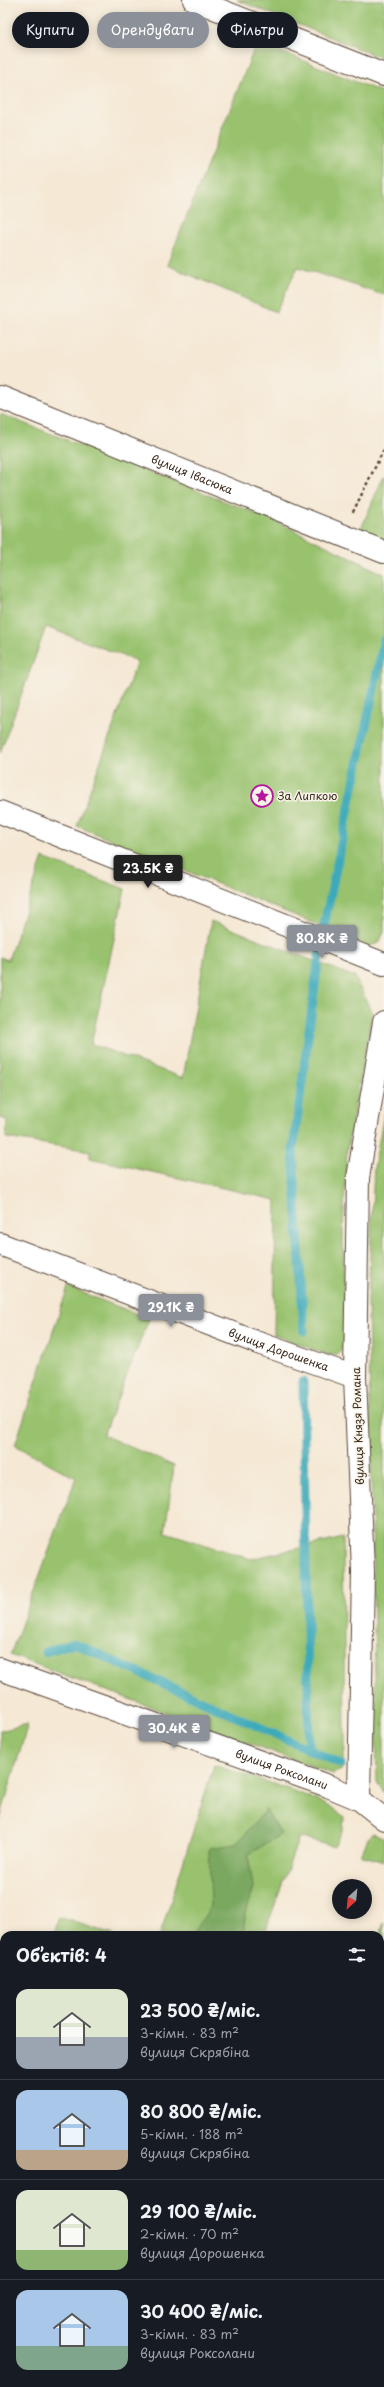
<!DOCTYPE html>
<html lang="uk">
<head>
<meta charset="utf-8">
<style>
	body { margin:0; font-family:"Playpen Sans",sans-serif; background:#242831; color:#f1f3f6; height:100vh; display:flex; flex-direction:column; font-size:15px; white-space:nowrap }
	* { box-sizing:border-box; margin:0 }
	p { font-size:13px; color:#9ea1a6 }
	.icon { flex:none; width:22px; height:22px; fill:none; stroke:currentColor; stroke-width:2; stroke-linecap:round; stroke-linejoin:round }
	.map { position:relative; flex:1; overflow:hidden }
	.panel { position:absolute; left:0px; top:1931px; width:384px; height:456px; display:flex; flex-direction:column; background:#171b24; border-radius:12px 12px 0 0; box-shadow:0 2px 10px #0003 }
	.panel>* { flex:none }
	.banner { position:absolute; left:12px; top:12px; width:360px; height:36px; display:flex; gap:8px }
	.needle { width:26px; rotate:207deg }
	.fabs { position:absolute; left:332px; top:1879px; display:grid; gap:8px }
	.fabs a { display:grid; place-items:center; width:40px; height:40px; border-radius:50%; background:#171b24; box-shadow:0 2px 10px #0003; font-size:20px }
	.price { position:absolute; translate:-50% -34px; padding:0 9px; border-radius:4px; background:#8c9099; color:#fff; font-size:13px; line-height:26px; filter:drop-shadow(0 1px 2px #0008) }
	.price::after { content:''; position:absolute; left:50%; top:24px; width:12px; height:9px; margin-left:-6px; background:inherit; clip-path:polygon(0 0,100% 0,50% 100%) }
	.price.on { background:#222; color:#fff }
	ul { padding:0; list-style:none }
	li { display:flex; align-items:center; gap:12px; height:100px; padding:0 16px }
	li+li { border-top:1px solid #363941 }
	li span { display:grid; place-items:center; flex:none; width:112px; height:80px; border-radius:12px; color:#555 }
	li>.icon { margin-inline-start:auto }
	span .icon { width:48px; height:48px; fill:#fffc; stroke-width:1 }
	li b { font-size:17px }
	h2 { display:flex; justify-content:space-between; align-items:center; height:48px; padding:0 16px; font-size:17px }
	.pill { padding:0 14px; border-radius:18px; background:#171b24; box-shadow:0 2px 10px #0003; font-size:14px; line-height:36px }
	.pill.on { background:#8c9099; color:#fff }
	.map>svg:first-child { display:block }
</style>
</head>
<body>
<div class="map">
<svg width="384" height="2387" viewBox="0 0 384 2387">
	<rect width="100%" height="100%" fill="#f7f3e8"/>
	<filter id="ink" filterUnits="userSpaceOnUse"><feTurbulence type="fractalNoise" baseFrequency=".025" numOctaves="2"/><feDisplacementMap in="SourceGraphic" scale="8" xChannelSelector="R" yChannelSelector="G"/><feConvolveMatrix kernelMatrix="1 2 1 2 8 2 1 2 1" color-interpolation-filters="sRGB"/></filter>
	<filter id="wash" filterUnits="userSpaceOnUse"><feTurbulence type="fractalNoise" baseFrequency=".012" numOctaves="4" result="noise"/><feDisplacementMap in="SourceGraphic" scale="16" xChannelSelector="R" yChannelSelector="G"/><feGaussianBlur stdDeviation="0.9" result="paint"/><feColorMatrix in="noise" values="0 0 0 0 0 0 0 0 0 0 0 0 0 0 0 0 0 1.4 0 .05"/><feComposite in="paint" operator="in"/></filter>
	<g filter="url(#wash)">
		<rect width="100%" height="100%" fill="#f5e8d4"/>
		<path fill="#99c26e" stroke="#6a7646" d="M237 0H384V59Z
			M257 42 384 93V295L298 267 276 312 167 265Z
			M0 414 273 520 384 574V932L379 943 369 946 77 826 137 661 46 627 0 753Z
			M384 475V540L360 531Z
			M43 858 125 889 91 1044 183 1078 211 921 355 977 372 1013 347 1150 343 1229 344 1346 337 1355H328L274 1335 276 1200 90 1158V1151L6 1138 7 1120 0 1118V957L8 960Z
			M384 1114V1793L377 1782 368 1302 374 1168Z
			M68 1287 149 1319 103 1435 174 1466 165 1532 251 1559 343 1538 345 1748 342 1769 333 1774 10 1655 76 1478 15 1445Z
			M28 1724 0 1819V1731Z
			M214 1765C243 1775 326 1797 344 1817L343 1829 334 1847 299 1837 264 1935H160Z
			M374 1833 384 1838V1862L361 1855 368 1838Z
			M59 1917 114 1935H54Z
			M384 1922V2387H315L316 2383H380V1936Z
			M0 1954 4 1955V2090L0 2089Z"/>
		<path fill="#7aa861" stroke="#5a6940" d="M266 1810 281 1834 248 1855 253 1887 245 1917 243 1935H192L211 1906 209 1848 236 1844Z"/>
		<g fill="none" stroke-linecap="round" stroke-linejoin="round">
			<path stroke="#3caaba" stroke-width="9" d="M304 1331 293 1150 321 940 384 640
				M303 1382 309 1749
				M45 1652 74 1643 341 1764"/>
		</g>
	</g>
	<g filter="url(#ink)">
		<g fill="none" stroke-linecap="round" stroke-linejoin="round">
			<g stroke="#574639" stroke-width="24">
				<g id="minor">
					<path d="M194 0 384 75"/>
					<path id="s1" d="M0 397 384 552"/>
					<path d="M0 812 384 964"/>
					<path id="s2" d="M0 1244 261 1344 355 1377"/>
					<path id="s3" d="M0 1669 328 1786 359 1799 384 1819"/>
					<path d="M359 1799 363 1571 355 1377 358 1178 384 1022"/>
					<path d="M0 2364 4 2365"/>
					<path d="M74 2383 90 2387"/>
				</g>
			</g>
			<path stroke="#574639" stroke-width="2.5" stroke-dasharray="3 3" stroke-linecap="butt" d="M353 512 384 449"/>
			<use href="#minor" stroke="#fff" stroke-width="22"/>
		</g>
	</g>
	<defs>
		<g id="sight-ring" transform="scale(1.15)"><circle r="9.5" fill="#f7f3e8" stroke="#b5179e" stroke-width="1.5"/><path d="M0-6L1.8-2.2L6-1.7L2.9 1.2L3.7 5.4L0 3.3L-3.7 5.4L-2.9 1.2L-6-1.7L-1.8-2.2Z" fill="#b5179e"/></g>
	</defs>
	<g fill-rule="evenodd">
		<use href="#sight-ring" x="262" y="796"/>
	</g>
	<g text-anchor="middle" stroke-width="3" stroke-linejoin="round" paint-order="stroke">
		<g font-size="11" fill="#3b2a1e" stroke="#f7f3e8">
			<text dy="4" stroke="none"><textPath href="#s1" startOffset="207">вулиця Івасюка</textPath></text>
			<text dy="4" stroke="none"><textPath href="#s2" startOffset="298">вулиця Дорошенка</textPath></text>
			<text transform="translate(358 1426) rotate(-92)" y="4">вулиця Князя Романа</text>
			<text dy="4" stroke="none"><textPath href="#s3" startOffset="299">вулиця Роксолани</textPath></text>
		</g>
		<g font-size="11" fill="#3b2a1e" stroke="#f7f3e8" text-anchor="start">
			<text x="278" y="800">За Липкою</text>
		</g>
	</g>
</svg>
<div class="fabs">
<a><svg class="needle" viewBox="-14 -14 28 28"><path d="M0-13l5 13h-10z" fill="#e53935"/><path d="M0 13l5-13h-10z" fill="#9ea1a6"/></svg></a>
</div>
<b class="price on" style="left:148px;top:889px">23.5K ₴</b>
<b class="price" style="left:322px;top:959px">80.8K ₴</b>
<b class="price" style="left:171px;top:1328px">29.1K ₴</b>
<b class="price" style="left:174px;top:1749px">30.4K ₴</b>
<div class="banner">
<a class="pill">Купити</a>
<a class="pill on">Орендувати</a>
<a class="pill">Фільтри</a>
</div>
<section class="panel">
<h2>Об’єктів: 4<svg class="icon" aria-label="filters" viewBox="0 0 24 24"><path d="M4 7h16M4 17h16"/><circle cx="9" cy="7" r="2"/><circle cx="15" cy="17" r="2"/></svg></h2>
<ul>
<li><span style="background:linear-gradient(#dfe7d0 60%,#9aa5b1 0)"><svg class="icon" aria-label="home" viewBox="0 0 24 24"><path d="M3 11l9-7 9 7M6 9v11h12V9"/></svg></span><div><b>23 500 ₴/міс.</b><p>3-кімн. · 83 m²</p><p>вулиця Скрябіна</p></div></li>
<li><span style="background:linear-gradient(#a9c7e8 75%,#b9a48a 0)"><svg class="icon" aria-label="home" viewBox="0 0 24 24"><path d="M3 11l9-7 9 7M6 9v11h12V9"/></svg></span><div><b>80 800 ₴/міс.</b><p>5-кімн. · 188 m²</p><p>вулиця Скрябіна</p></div></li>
<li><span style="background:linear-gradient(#dfe7d0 75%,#8fb573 0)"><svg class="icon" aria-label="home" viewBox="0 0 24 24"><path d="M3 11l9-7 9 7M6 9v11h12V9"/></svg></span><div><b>29 100 ₴/міс.</b><p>2-кімн. · 70 m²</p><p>вулиця Дорошенка</p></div></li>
<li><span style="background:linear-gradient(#a9c7e8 70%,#7fa58c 0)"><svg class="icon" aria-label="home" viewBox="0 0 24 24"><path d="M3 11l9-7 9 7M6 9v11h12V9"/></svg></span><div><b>30 400 ₴/міс.</b><p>3-кімн. · 83 m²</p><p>вулиця Роксолани</p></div></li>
</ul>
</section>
</div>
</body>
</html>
